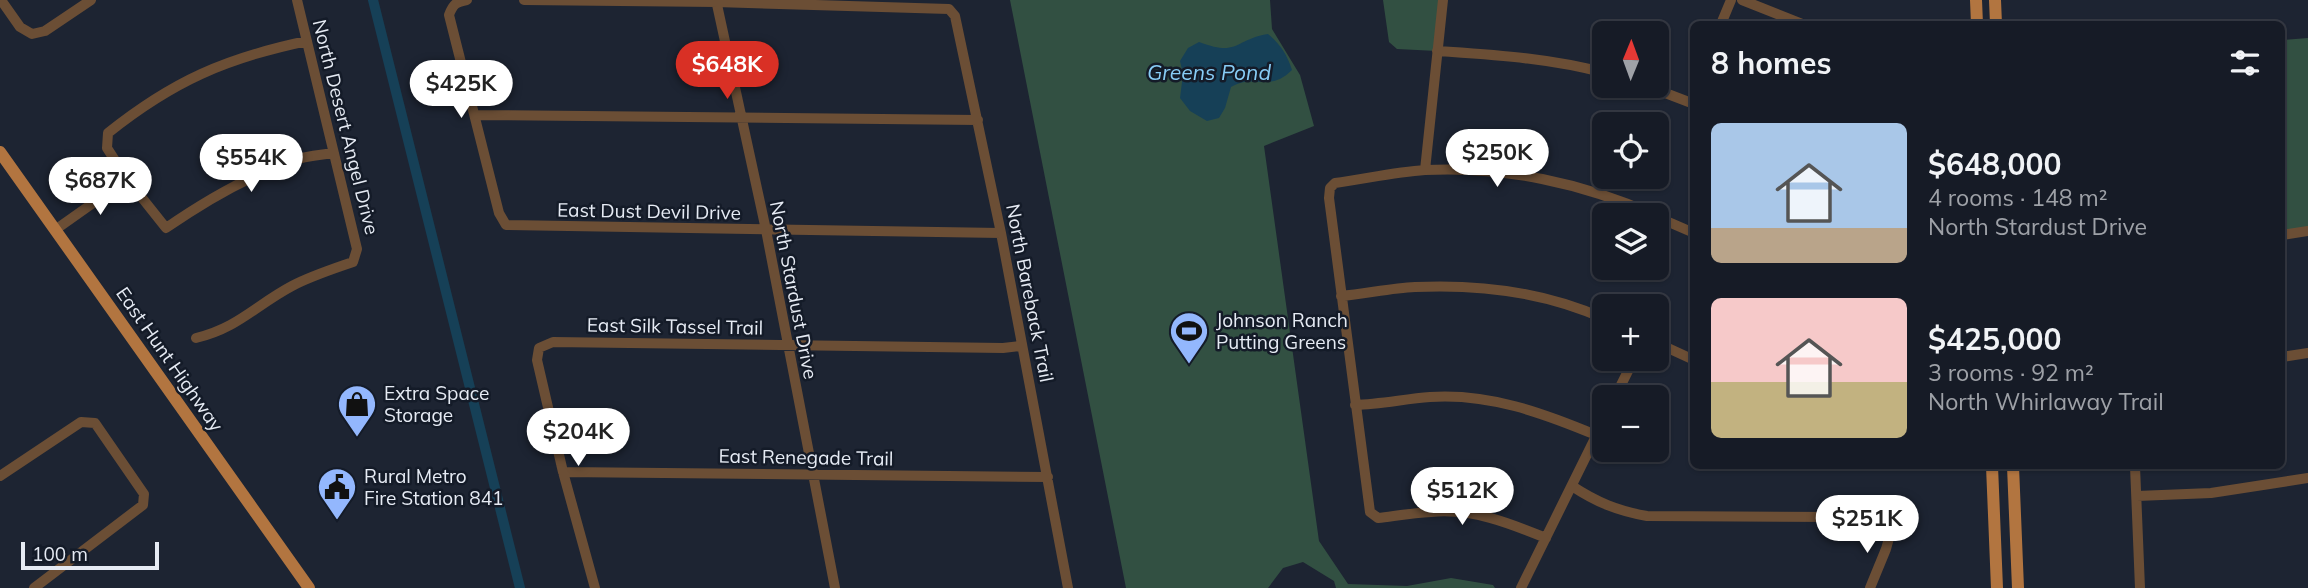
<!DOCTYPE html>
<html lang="en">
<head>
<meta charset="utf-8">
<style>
	body { margin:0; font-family:Mulish,sans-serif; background:#1f242e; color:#f1f3f6; height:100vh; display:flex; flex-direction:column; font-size:26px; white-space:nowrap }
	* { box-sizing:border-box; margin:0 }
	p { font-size:23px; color:#9ea1a7 }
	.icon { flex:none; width:38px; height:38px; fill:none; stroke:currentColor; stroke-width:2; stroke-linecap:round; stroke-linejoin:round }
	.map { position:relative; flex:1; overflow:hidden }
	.drawer { position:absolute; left:1690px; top:21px; width:595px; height:448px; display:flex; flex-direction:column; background:#161b26; border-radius:10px; box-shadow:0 2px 5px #0004,0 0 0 2px #353943 }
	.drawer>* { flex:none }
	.needle { width:46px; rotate:1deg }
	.fabs { position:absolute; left:1592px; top:21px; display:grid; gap:14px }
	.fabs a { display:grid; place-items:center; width:77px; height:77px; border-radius:10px; background:#161b26; box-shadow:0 2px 5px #0004,0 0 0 2px #353943; font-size:35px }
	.scale { position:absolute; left:21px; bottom:18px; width:138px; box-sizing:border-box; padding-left:7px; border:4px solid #e6ebf4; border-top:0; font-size:19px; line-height:24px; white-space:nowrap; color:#e6ebf4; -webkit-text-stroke:5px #141b28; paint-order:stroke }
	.price { position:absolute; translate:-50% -60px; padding:0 16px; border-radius:24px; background:#fff; color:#222; font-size:23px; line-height:46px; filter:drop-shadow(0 2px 4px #0008) }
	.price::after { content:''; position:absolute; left:50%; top:42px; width:21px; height:16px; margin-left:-10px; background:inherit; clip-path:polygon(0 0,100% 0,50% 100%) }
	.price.current { background:#d93025; color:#fff }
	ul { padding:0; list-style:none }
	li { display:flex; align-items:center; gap:21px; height:175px; padding:0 21px }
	li span { display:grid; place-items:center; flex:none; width:196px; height:140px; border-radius:10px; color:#555 }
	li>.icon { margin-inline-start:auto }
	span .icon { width:84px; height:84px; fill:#fffc; stroke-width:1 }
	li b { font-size:30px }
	h2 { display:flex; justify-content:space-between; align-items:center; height:84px; padding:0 21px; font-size:30px }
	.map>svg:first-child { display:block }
</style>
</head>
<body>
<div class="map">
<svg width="2308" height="588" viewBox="0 0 2308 588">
	<rect width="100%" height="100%" fill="#1d2432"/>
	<path fill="#325042" d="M1010 0H1270L1272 29 1300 75 1314 126 1264 146 1319 541 1348 584 1407 586 1451 578 1493 585 1495 588H1336L1334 581 1303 562 1283 568 1268 588H1126Z
		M1383 0H1443L1437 51 1397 49 1389 42Z
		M2308 38V228L2282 231V40Z"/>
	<path fill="#164057" d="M1268 34C1280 44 1287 54 1292 70 1269 93 1255 73 1231 87L1225 108 1219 118 1207 121 1190 111 1180 98 1183 74 1180 61 1188 48 1199 42C1239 57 1233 40 1268 34Z"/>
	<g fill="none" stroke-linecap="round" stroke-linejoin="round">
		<path stroke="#164057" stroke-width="10" d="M373 0 520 588"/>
		<path stroke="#6b4e35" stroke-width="10" d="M1 0 20 27 32 34 45 31 91 0
			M467 0C456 2 453 4 449 15L499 213 506 225 1001 233
			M524 0 716 2 949 9 955 16 1001 233 1068 588
			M716 0 766 230 835 588
			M1742 0 1802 24
			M1721 24 1731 0
			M307 41C226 58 173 81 108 133L107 148 127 179 166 228C205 201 246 177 291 161 304 156 320 155 334 153
			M1437 51C1494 55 1550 58 1605 73
			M1647 86 1694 104
			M475 115 978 120
			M1425 170 1443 0
			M1657 217 1694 233
			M55 230 127 179
			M2282 235 2308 231
			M1341 296C1365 294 1391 288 1415 287 1481 284 1545 292 1605 319
			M196 338C238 328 256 305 292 286 311 276 333 269 353 262L357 249 297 0
			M1657 343 1694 360
			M2282 357 2308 353
			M1615 397 1634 359
			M1355 405C1380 404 1405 399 1430 397 1489 393 1543 413 1596 435
			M2135 466 2140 588
			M563 472 1048 477
			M0 476 81 422 95 423 144 494 143 505 34 588
			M1572 486C1596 502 1618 511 1647 516L1840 517 1882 520 1891 531 1886 549 1870 588
			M2137 496 2211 493 2308 478
			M1546 538C1509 523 1472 508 1431 512 1413 513 1395 516 1378 518L1370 512 1329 198 1330 188 1335 183C1365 179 1395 172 1425 170 1503 166 1583 183 1654 215
			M595 588 563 472 537 360 539 348 553 342 1003 348 1021 346
			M1521 588 1605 418"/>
		<path stroke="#b27540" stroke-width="12" d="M1976 0 1977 24
			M1995 0 1996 24
			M0 152 309 588
			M1992 466 1997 588
			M2013 466 2018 588"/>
	</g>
	<defs>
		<g id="stadium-pin" transform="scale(2.0125)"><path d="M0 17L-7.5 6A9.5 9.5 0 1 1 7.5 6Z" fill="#93b7fd" stroke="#141b28"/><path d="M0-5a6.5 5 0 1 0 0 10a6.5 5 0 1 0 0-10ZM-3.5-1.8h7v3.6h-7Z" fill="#111"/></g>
		<g id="shop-pin" transform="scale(2.0125)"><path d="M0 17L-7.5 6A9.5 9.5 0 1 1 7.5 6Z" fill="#93b7fd" stroke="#141b28"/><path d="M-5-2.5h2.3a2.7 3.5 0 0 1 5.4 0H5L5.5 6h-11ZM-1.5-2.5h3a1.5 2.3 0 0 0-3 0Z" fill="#111"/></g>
		<g id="civic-pin" transform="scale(2.0125)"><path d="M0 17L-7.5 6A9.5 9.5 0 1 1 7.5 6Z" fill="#93b7fd" stroke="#141b28"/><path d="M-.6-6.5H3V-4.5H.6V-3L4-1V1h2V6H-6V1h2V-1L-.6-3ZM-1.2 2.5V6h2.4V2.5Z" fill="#111"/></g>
	</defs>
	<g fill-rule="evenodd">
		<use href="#stadium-pin" x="1189" y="331"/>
		<use href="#shop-pin" x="357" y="404"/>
		<use href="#civic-pin" x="337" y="487"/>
	</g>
	<g text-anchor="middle" stroke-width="5" stroke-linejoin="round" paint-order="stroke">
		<g font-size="19" fill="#e6ebf4" stroke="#141b28">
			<text transform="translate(346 127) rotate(76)" y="7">North Desert Angel Drive</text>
			<text transform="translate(649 211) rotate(1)" y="7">East Dust Devil Drive</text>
			<text transform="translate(794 290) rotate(79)" y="7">North Stardust Drive</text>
			<text transform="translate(1030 293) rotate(79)" y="7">North Bareback Trail</text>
			<text transform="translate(675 326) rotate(1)" y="7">East Silk Tassel Trail</text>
			<text transform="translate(170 359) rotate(55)" y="7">East Hunt Highway</text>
			<text transform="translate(806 457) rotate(1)" y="7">East Renegade Trail</text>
		</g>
		<g font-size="19" fill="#e6ebf4" stroke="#141b28" text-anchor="start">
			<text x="1216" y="327">Johnson Ranch<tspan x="1216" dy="22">Putting Greens</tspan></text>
			<text x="384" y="400">Extra Space<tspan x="384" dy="22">Storage</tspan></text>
			<text x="364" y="483">Rural Metro<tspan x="364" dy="22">Fire Station 841</tspan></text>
		</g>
		<g font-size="21" font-style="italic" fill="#88cdf6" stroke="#141b28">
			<text x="1209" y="80">Greens Pond</text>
		</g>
	</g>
</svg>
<div class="fabs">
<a><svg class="needle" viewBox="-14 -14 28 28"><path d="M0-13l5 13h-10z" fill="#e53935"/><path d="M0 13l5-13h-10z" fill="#9ea1a7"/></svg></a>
<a><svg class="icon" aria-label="locate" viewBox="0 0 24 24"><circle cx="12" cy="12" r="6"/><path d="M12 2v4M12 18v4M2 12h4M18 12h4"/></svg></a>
<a><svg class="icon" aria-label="layers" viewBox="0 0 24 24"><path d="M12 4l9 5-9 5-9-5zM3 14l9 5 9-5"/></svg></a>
<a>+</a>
<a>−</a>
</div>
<div class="scale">100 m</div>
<b class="price current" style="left:727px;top:101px">$648K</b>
<b class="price" style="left:461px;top:120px">$425K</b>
<b class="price" style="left:1497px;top:189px">$250K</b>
<b class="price" style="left:251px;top:194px">$554K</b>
<b class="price" style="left:100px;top:217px">$687K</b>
<b class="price" style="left:578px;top:468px">$204K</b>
<b class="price" style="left:1462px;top:527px">$512K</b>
<b class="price" style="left:1867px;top:555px">$251K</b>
<section class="drawer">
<h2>8 homes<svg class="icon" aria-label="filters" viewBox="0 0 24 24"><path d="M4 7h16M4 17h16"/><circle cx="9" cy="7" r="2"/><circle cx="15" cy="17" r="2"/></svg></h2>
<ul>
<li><span style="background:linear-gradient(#a9c7e8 75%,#b9a48a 0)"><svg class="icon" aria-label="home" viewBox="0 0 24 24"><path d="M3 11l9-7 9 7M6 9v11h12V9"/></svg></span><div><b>$648,000</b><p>4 rooms · 148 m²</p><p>North Stardust Drive</p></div></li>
<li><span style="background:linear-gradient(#f6c9c9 60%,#c2b280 0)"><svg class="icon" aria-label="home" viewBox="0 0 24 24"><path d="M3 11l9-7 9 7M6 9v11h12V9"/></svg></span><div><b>$425,000</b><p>3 rooms · 92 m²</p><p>North Whirlaway Trail</p></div></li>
</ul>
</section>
</div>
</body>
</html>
